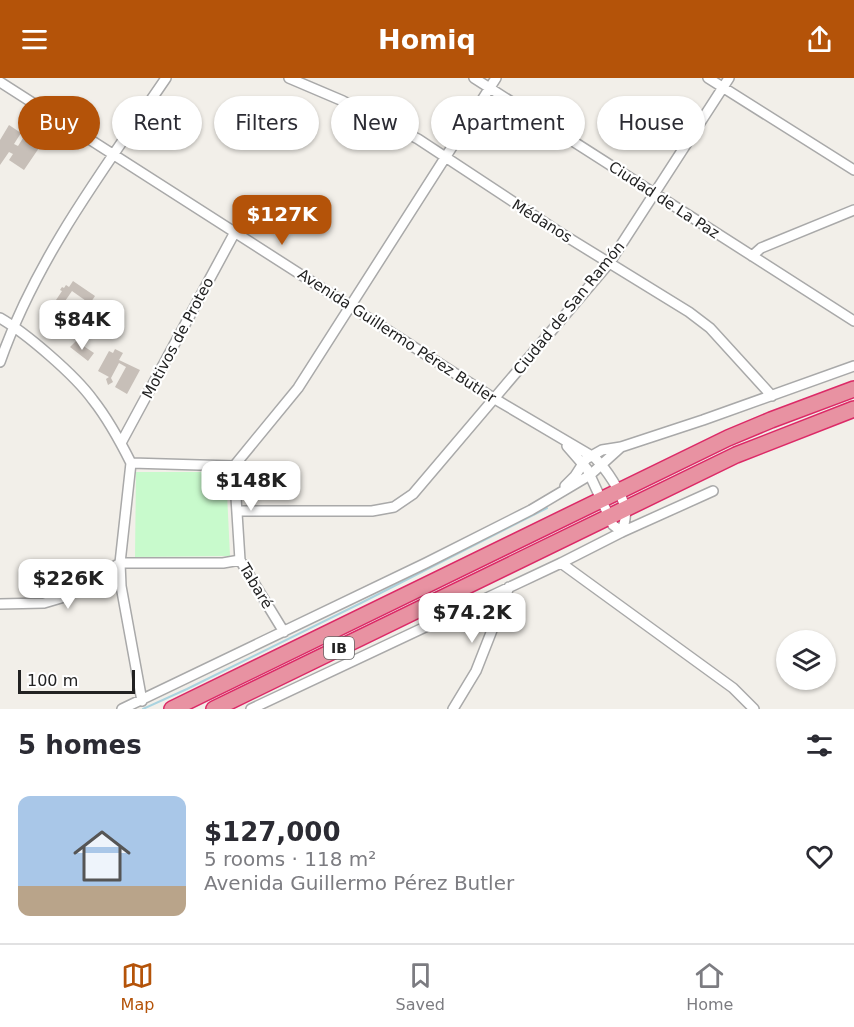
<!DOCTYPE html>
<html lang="en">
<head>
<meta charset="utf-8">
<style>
	body { margin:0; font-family:"DejaVu Sans",sans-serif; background:#f7f7f7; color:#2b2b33; height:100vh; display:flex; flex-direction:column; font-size:22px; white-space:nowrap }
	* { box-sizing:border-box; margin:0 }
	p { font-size:20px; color:#7c7c81 }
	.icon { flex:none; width:33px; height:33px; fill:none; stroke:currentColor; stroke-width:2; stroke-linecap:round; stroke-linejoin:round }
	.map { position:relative; height:631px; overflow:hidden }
	.sheet { display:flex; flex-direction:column; background:#fff; flex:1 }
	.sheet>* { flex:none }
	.top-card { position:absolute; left:18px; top:18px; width:819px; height:54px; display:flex; gap:12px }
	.fabs { position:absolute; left:776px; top:552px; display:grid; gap:12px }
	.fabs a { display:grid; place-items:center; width:60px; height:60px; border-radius:50%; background:#fff; box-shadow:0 2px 4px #0004; font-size:30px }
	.scale { position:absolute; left:18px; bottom:15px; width:117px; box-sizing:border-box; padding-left:6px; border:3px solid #222; border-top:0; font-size:16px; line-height:21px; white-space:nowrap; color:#222; -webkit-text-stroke:4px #fff; paint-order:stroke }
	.price { position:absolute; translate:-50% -51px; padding:0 14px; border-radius:12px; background:#fff; color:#222; font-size:20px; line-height:39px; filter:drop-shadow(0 2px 3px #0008) }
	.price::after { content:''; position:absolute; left:50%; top:36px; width:18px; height:14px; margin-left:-9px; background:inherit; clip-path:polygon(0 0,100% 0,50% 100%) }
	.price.active { background:#b45309; color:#fff }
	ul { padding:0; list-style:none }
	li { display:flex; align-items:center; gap:18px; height:150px; padding:0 18px }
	li span { display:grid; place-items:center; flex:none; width:168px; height:120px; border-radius:12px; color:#555 }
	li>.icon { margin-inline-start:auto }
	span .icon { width:72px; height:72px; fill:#fffc; stroke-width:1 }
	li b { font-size:26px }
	h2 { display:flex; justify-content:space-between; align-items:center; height:72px; padding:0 18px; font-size:26px }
	.tag { padding:0 21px; border-radius:27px; background:#fff; box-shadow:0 2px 4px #0004; font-size:21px; line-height:54px }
	.tag.active { background:#b45309; color:#fff }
	header { display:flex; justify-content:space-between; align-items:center; height:78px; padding:0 18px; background:#b45309; color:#fff; font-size:27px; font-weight:700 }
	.tab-bar { display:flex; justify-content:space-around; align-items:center; height:84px; border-top:2px solid #e1e1e2; background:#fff; font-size:16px; color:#7c7c81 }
	.tab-bar a { display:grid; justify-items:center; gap:3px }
	.tab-bar .active { color:#b45309 }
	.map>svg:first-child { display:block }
</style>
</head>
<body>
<header><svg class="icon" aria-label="menu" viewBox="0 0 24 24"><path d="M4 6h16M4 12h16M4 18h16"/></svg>Homiq<svg class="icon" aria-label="share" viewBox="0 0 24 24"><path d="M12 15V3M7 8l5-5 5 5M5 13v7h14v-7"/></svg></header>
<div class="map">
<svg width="854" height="631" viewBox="0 0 854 631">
	<rect width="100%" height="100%" fill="#f2efe9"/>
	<path fill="#c8facc" d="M136 394H226L230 478 135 479Z"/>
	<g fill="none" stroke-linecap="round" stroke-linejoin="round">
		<path stroke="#aad3df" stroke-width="2" d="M143 631 187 611 361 525 547 430"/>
	</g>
	<path fill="#c7bfb8" d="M9 47 21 55 14 66 18 68 25 57 41 67 24 92 9 82 13 76 9 74 0 87V62Z
		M73 203 95 218 91 224 96 227 91 235 85 231 89 225 72 213 63 226 56 222 62 213 60 212 62 209 64 210 66 207 69 209Z
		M59 226 68 232 65 236 74 242 66 254 48 242Z
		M105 234 123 247 118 254 100 241Z
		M76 263 94 275 88 283 70 269Z
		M115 271 123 275 119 282 140 292 127 316 115 309 126 289 119 285 111 300 113 304 108 307 106 301 109 299 98 293 109 273 113 275Z"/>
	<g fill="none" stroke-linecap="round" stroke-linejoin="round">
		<g stroke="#a9a9a9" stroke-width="12">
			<path id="minor" d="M289 0 343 23 418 61 559 154 689 234 710 250 772 318
				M474 0 854 243
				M708 0 854 92
				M0 4 495 321 595 380C607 392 621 413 625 430 627 438 624 446 622 454
				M752 178 761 170 854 132
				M0 240C26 255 75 297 93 322 108 341 120 363 131 385
				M0 284C37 179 104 91 166 0
				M121 365 235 154
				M567 368 587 391 613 447 622 454
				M131 385 120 485 121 508 142 623
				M131 385 234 388
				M234 388 298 310 496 0
				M234 388 240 482 284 554
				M565 408 575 398 586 381 602 372 621 369 703 342 854 288
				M237 433H372L394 429 413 416 610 184 729 0
				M561 485 733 610 754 631
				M0 526 44 525 61 520 120 485H223L240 482
				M122 631 426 485 531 432 590 397 621 369
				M251 631 561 485 622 454 713 413
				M453 631 476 593 509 509"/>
		</g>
		<g stroke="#dc2a67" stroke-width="18">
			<path id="highway" d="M172 631 728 360 771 342 854 311
				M214 631 736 377 854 331"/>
		</g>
		<use href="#minor" stroke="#fff" stroke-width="9"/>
		<use href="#highway" stroke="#e892a2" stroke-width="15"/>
	</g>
	<g text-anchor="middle" stroke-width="4.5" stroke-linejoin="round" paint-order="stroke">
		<rect fill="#fff" stroke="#646464" stroke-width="1.5" x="324" y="559" width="30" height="22" rx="4.5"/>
		<g font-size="14" font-weight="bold" fill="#222">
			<text x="339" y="575">IB</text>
		</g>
		<g font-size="15" fill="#222" stroke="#fff">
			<text transform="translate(664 122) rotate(33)" y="5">Ciudad de La Paz</text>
			<text transform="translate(542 143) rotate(32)" y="5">Médanos</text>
			<text transform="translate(569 230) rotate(-51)" y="5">Ciudad de San Ramón</text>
			<text transform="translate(397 258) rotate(33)" y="5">Avenida Guillermo Pérez Butler</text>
			<text transform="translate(178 260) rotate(-62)" y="5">Motivos de Proteo</text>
			<text transform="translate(256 508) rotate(59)" y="5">Tabaré</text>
		</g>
	</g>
</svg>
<div class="fabs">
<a><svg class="icon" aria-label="layers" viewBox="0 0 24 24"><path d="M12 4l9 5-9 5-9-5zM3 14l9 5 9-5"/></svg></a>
</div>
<div class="scale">100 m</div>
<b class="price active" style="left:282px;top:168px">$127K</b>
<b class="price" style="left:82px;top:273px">$84K</b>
<b class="price" style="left:251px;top:434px">$148K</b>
<b class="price" style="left:68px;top:532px">$226K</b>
<b class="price" style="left:472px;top:566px">$74.2K</b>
<div class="top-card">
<a class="tag active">Buy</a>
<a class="tag">Rent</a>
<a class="tag">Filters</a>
<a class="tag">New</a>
<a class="tag">Apartment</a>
<a class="tag">House</a>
</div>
</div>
<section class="sheet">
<h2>5 homes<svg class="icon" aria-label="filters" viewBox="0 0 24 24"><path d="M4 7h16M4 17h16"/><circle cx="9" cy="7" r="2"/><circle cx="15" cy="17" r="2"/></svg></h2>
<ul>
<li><span style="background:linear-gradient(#a9c7e8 75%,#b9a48a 0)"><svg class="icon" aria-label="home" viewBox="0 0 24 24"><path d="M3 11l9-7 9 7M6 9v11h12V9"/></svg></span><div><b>$127,000</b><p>5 rooms · 118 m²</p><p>Avenida Guillermo Pérez Butler</p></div><svg class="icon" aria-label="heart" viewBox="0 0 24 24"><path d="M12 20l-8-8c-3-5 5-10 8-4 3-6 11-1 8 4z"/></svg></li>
</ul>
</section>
<nav class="tab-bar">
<a class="active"><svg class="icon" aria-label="map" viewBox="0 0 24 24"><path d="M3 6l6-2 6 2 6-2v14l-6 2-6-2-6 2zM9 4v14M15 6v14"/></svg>Map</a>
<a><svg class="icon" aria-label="saved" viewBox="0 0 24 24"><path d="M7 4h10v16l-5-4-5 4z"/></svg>Saved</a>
<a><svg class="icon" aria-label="home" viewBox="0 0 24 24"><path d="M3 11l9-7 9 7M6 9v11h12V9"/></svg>Home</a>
</nav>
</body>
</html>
